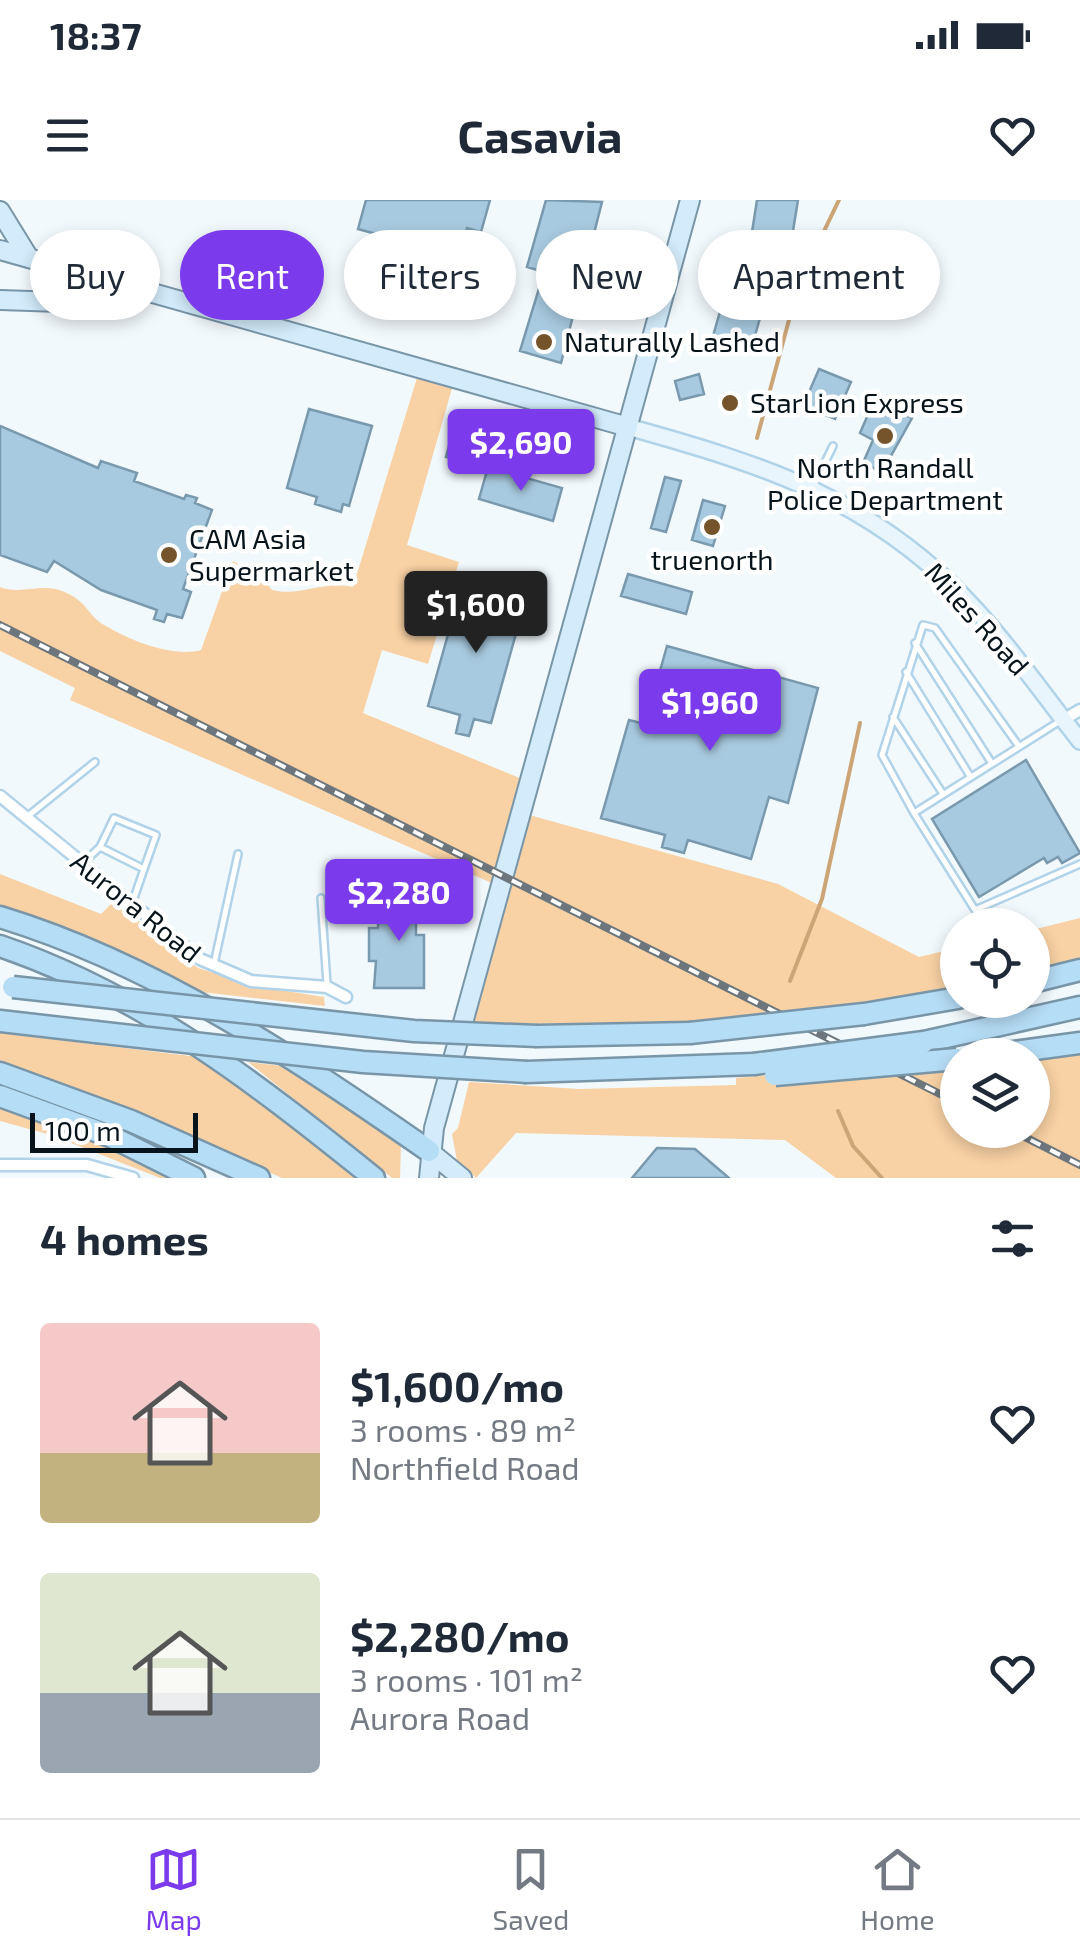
<!DOCTYPE html>
<html lang="en">
<head>
<meta charset="utf-8">
<style>
	body { margin:0; font-family:"Exo 2",sans-serif; background:#f2f2f3; color:#1f2937; height:100vh; display:flex; flex-direction:column; font-size:38px; white-space:nowrap }
	* { box-sizing:border-box; margin:0 }
	p { font-size:32px; color:#747a83 }
	.icon { flex:none; width:55px; height:55px; fill:none; stroke:currentColor; stroke-width:2; stroke-linecap:round; stroke-linejoin:round }
	.map { position:relative; height:978px; overflow:hidden }
	.panel { display:flex; flex-direction:column; background:#fff; flex:1 }
	.panel>* { flex:none }
	.hud { position:absolute; left:30px; top:30px; width:1020px; height:90px; display:flex; gap:20px }
	.buttons { position:absolute; left:940px; top:708px; display:grid; gap:20px }
	.buttons a { display:grid; place-items:center; width:110px; height:110px; border-radius:50%; background:#fff; box-shadow:0 5px 15px #0003; font-size:50px }
	.scale { position:absolute; left:30px; bottom:25px; width:168px; box-sizing:border-box; padding-left:10px; border:5px solid #07131a; border-top:0; font-size:28px; line-height:35px; white-space:nowrap; color:#07131a; -webkit-text-stroke:8px #fff; paint-order:stroke }
	.price { position:absolute; translate:-50% -85px; padding:0 22px; border-radius:10px; background:#7c3aed; color:#fff; font-size:32px; line-height:65px; filter:drop-shadow(0 2px 5px #0008) }
	.price::after { content:''; position:absolute; left:50%; top:60px; width:30px; height:22px; margin-left:-15px; background:inherit; clip-path:polygon(0 0,100% 0,50% 100%) }
	.price.on { background:#222; color:#fff }
	ul { padding:0; list-style:none }
	li { display:flex; align-items:center; gap:30px; height:250px; padding:0 40px }
	li span { display:grid; place-items:center; flex:none; width:280px; height:200px; border-radius:10px; color:#555 }
	li>.icon { margin-inline-start:auto }
	span .icon { width:120px; height:120px; fill:#fffc; stroke-width:1 }
	li b { font-size:42px }
	h2 { display:flex; justify-content:space-between; align-items:center; height:120px; padding:0 40px; font-size:42px }
	.tag { padding:0 35px; border-radius:45px; background:#fff; box-shadow:0 5px 15px #0003; font-size:35px; line-height:90px }
	.tag.on { background:#7c3aed; color:#fff }
	.status { display:flex; justify-content:space-between; align-items:center; height:70px; padding:0 50px; background:#fff; direction:ltr }
	.status svg { height:28px; fill:currentColor }
	header { display:flex; justify-content:space-between; align-items:center; height:130px; padding:0 40px; background:#fff; font-size:45px; font-weight:700 }
	.dock { display:flex; justify-content:space-around; align-items:center; height:140px; border-top:2px solid #e0e1e3; background:#fff; font-size:28px; color:#747a83 }
	.dock a { display:grid; justify-items:center; gap:5px }
	.dock .on { color:#7c3aed }
	.map>svg:first-child { display:block }
</style>
</head>
<body>
<div class="status"><b>18:37</b><svg viewBox="0 0 49 12"><path d="M0 12V9h3v3zM5 12V6h3v6zM10 12V3h3v9zM15 12V0h3v12zM26 1h20v11H26zM47 4h2v5h-2z"/></svg></div>
<header><svg class="icon" aria-label="menu" viewBox="0 0 24 24"><path d="M4 6h16M4 12h16M4 18h16"/></svg>Casavia<svg class="icon" aria-label="heart" viewBox="0 0 24 24"><path d="M12 20l-8-8c-3-5 5-10 8-4 3-6 11-1 8 4z"/></svg></header>
<div class="map">
<svg width="1080" height="978" viewBox="0 0 1080 978">
	<rect width="100%" height="100%" fill="#f2f9fd"/>
	<path fill="#f8d1a4" d="M420 168 455 178 407 345 459 362 428 464 382 450 363 513 529 582 522 613 778 684 919 757 957 748V798L864 814 459 838 501 687 70 500 75 488 0 451V387C20 395 41 383 62 391 88 401 88 416 104 425 129 440 173 458 201 450L233 361 261 376 272 390C302 397 318 381 353 387Z
		M0 674 101 714 114 701 198 768 255 786 324 797 325 806 183 790 140 762 0 708Z
		M1080 718V770L1033 782 1032 730Z
		M0 833 207 858 358 978H282L170 927 0 864Z
		M1080 843V978H836L785 940 516 933 476 978 457 961 452 934 458 928 469 882 579 889 736 885V878L957 859 958 930H1032V855Z
		M248 862 292 867 401 944 400 978H392Z
		M0 905 110 947 173 978H160L51 935 0 921Z"/>
	<g fill="none" stroke-linecap="round" stroke-linejoin="round">
		<path stroke="#cca577" stroke-width="4" d="M757 238 799 83 839 0
			M790 781 822 699 860 523
			M838 911 853 946 882 978"/>
	</g>
	<path fill="#a8cae0" stroke="#7999ae" stroke-width="2.5" d="M366 0H490L481 32 467 28 460 54 435 47 424 53 421 46 358 29Z
		M546 0 602 2 561 163 520 151 544 72 527 67Z
		M757 0H798L792 37 752 32Z
		M737 52 776 62 752 146 713 136Z
		M819 169 851 182 835 219 803 206Z
		M699 174 704 194 680 200 675 181Z
		M874 201 912 218 882 272 863 263 873 240 860 233Z
		M309 209 372 226 349 306 343 304 341 312 315 304 317 297 287 288Z
		M0 226 98 268 101 261 137 273 134 281 184 299 186 295 197 298 195 303 212 310 183 389 191 392 182 418 167 414 164 422 154 419 157 410 101 390 54 361 47 372 0 355Z
		M454 227 490 237 481 267 446 257Z
		M488 267 562 288 553 321 479 299Z
		M665 277 681 281 666 332 651 328Z
		M703 300 725 306 713 346 692 340Z
		M628 374 692 392 686 414 621 396Z
		M473 385 507 394 505 400 524 405 491 523 474 519 469 536 456 533 460 515 428 506 461 388 472 391Z
		M667 446 818 488 788 603 769 597 751 659 688 640 684 653 662 647 665 635 601 618 629 520 645 524Z
		M1026 560 1080 653 1062 663 1058 657 1047 663 1044 658 979 697 932 619Z
		M425 690V700H416V735H424V788H374L376 761H369V728H378V714H392V691Z
		M657 948 695 949 729 978H632Z"/>
	<g fill="none" stroke-linecap="round" stroke-linejoin="round">
		<g stroke="#b1d3e9" stroke-width="10">
			<path id="lane" d="M813 287 833 246
				M915 443 991 562
				M906 472 970 576
				M893 517 943 594
				M1060 521 914 613 975 710 1080 664
				M914 613 882 555 923 425 935 428 1018 545
				M28 616 95 562
				M100 647 114 618 156 635 144 669
				M84 662 100 647 144 669 133 701
				M321 698 327 784
				M214 764 238 654"/>
		</g>
		<g stroke="#b1d3e9" stroke-width="15">
			<path id="street" d="M1063 520 1080 510
				M0 596 200 759 251 781 327 787 346 797
				M0 965H87L133 978"/>
		</g>
		<g stroke="#b1d3e9" stroke-width="20">
			<path id="secondary" d="M628 227C765 265 876 300 975 409 1013 450 1045 497 1080 541"/>
		</g>
		<g stroke="#7996a9" stroke-width="22">
			<path id="primary" d="M0 11 29 58
				M0 50 628 227
				M0 100 120 104 143 90
				M429 951 462 978
				M429 978 434 928 690 0"/>
		</g>
		<g stroke="#7996a9" stroke-width="25">
			<path id="highway" d="M0 717C157 765 295 858 429 951
				M0 746C144 795 257 884 374 978
				M1032 782 1080 770
				M864 814 958 798
				M0 821 96 832
				M537 836 690 833
				M924 842 1080 807
				M992 855 1080 843
				M527 872 754 864
				M0 873 131 921 259 978
				M0 896 110 936 194 978"/>
		</g>
		<use href="#lane" stroke="#fff" stroke-width="5"/>
		<use href="#street" stroke="#fff" stroke-width="10"/>
		<use href="#secondary" stroke="#e9f5fc" stroke-width="15"/>
		<use href="#primary" stroke="#d3ebfa" stroke-width="18"/>
		<use href="#highway" stroke="#b6ddf6" stroke-width="20"/>
		<g stroke="#6c767c" stroke-width="8">
			<path id="rail" d="M0 425 958 903
				M1011 930 1080 965"/>
		</g>
		<use href="#rail" stroke="#fff" stroke-width="4" stroke-dasharray="11" stroke-linecap="butt"/>
		<g stroke="#7996a9" stroke-width="25" stroke-linecap="butt">
			<path id="highway-bridge" d="M13 787 414 831 537 836
				M96 832 363 862 527 872
				M690 833 864 814
				M754 864 924 842
				M775 875 957 859"/>
		</g>
		<use href="#highway-bridge" stroke="#b6ddf6" stroke-width="20"/>
	</g>
	<g fill="#75542b" stroke="#fff" stroke-width="4">
		<circle cx="544" cy="142" r="10"/>
		<circle cx="730" cy="203" r="10"/>
		<circle cx="885" cy="236" r="10"/>
		<circle cx="712" cy="327" r="10"/>
		<circle cx="169" cy="355" r="10"/>
	</g>
	<g text-anchor="middle" stroke-width="9" stroke-linejoin="round" paint-order="stroke">
		<g font-size="28" fill="#07131a" stroke="#fff" text-anchor="start">
			<text x="564" y="152">Naturally Lashed</text>
			<text x="750" y="213">StarLion Express</text>
			<text x="885" y="278" text-anchor="middle">North Randall<tspan x="885" dy="32">Police Department</tspan></text>
			<text x="189" y="349">CAM Asia<tspan x="189" dy="32">Supermarket</tspan></text>
			<text x="712" y="370" text-anchor="middle">truenorth</text>
		</g>
		<g font-size="28" fill="#07131a" stroke="#fff">
			<text transform="translate(977 419) rotate(48)" y="10">Miles Road</text>
			<text transform="translate(136 707) rotate(39)" y="10">Aurora Road</text>
		</g>
	</g>
</svg>
<div class="buttons">
<a><svg class="icon" aria-label="locate" viewBox="0 0 24 24"><circle cx="12" cy="12" r="6"/><path d="M12 2v4M12 18v4M2 12h4M18 12h4"/></svg></a>
<a><svg class="icon" aria-label="layers" viewBox="0 0 24 24"><path d="M12 4l9 5-9 5-9-5zM3 14l9 5 9-5"/></svg></a>
</div>
<div class="scale">100 m</div>
<b class="price" style="left:521px;top:294px">$2,690</b>
<b class="price on" style="left:476px;top:456px">$1,600</b>
<b class="price" style="left:710px;top:554px">$1,960</b>
<b class="price" style="left:399px;top:744px">$2,280</b>
<div class="hud">
<a class="tag">Buy</a>
<a class="tag on">Rent</a>
<a class="tag">Filters</a>
<a class="tag">New</a>
<a class="tag">Apartment</a>
</div>
</div>
<section class="panel">
<h2>4 homes<svg class="icon" aria-label="filters" viewBox="0 0 24 24"><path d="M4 7h16M4 17h16"/><circle cx="9" cy="7" r="2"/><circle cx="15" cy="17" r="2"/></svg></h2>
<ul>
<li><span style="background:linear-gradient(#f6c9c9 65%,#c2b280 0)"><svg class="icon" aria-label="home" viewBox="0 0 24 24"><path d="M3 11l9-7 9 7M6 9v11h12V9"/></svg></span><div><b>$1,600/mo</b><p>3 rooms · 89 m²</p><p>Northfield Road</p></div><svg class="icon" aria-label="heart" viewBox="0 0 24 24"><path d="M12 20l-8-8c-3-5 5-10 8-4 3-6 11-1 8 4z"/></svg></li>
<li><span style="background:linear-gradient(#dfe7d0 60%,#9aa5b1 0)"><svg class="icon" aria-label="home" viewBox="0 0 24 24"><path d="M3 11l9-7 9 7M6 9v11h12V9"/></svg></span><div><b>$2,280/mo</b><p>3 rooms · 101 m²</p><p>Aurora Road</p></div><svg class="icon" aria-label="heart" viewBox="0 0 24 24"><path d="M12 20l-8-8c-3-5 5-10 8-4 3-6 11-1 8 4z"/></svg></li>
</ul>
</section>
<nav class="dock">
<a class="on"><svg class="icon" aria-label="map" viewBox="0 0 24 24"><path d="M3 6l6-2 6 2 6-2v14l-6 2-6-2-6 2zM9 4v14M15 6v14"/></svg>Map</a>
<a><svg class="icon" aria-label="saved" viewBox="0 0 24 24"><path d="M7 4h10v16l-5-4-5 4z"/></svg>Saved</a>
<a><svg class="icon" aria-label="home" viewBox="0 0 24 24"><path d="M3 11l9-7 9 7M6 9v11h12V9"/></svg>Home</a>
</nav>
</body>
</html>
